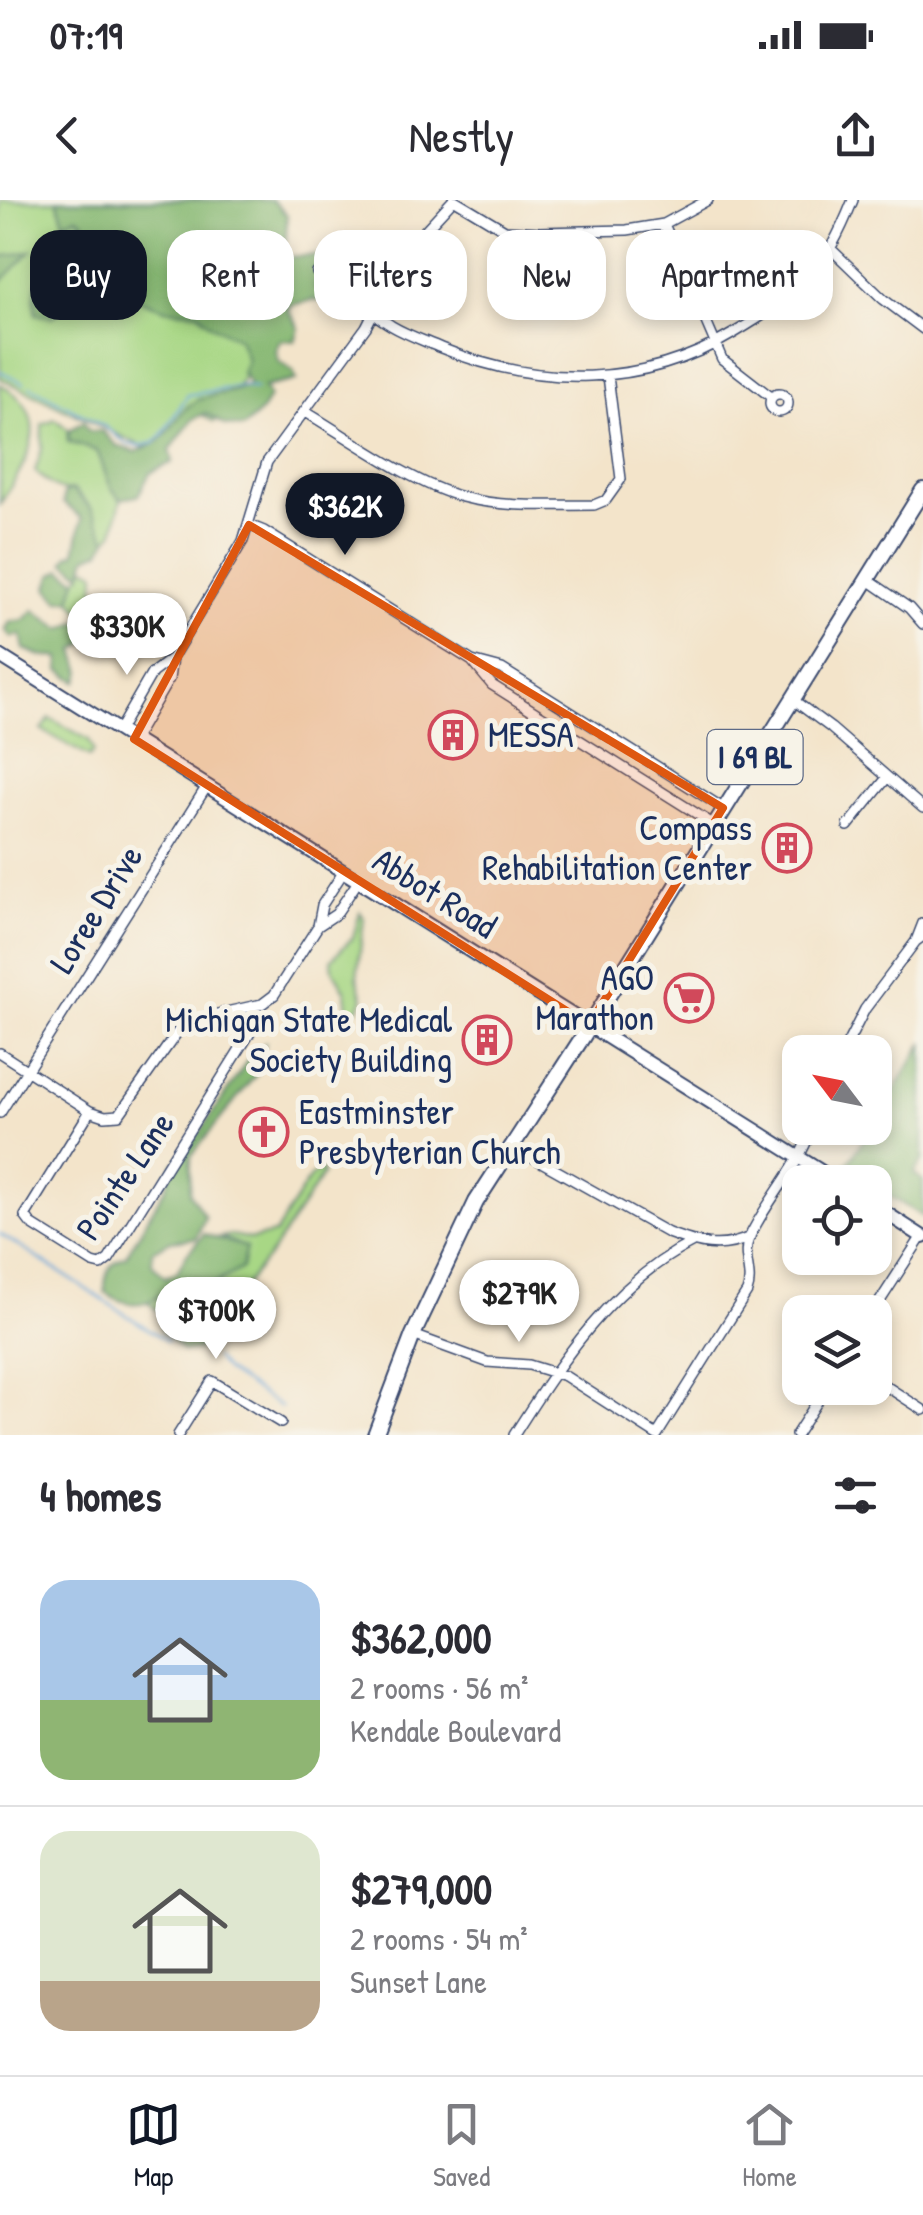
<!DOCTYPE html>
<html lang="en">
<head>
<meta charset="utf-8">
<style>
	body { margin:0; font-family:"Patrick Hand",sans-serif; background:#f2f2f3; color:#2b2b33; height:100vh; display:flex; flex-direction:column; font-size:38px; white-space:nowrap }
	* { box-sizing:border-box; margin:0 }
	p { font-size:32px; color:#7c7c81 }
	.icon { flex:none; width:55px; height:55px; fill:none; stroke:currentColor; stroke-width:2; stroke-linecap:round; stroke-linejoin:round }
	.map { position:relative; height:1235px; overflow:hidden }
	.panel { display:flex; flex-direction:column; background:#fff; flex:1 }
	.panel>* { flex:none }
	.guide { position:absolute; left:30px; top:30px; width:865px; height:90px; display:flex; gap:20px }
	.needle { width:65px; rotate:302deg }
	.controls { position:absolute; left:782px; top:835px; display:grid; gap:20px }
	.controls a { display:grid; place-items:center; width:110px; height:110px; border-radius:20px; background:#fff; box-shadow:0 5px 15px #0003; font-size:50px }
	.price { position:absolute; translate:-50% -85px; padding:0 22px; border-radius:35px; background:#fff; color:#222; font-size:32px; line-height:65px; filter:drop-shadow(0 2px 5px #0008) }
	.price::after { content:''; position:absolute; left:50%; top:60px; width:30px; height:22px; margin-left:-15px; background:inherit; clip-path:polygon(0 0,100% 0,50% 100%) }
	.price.selected { background:#111827; color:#fff }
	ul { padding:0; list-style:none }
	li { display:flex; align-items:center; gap:30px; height:250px; padding:0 40px }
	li+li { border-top:2px solid #e1e1e2 }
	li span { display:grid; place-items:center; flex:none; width:280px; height:200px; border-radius:30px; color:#555 }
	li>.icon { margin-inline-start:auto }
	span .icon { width:120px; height:120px; fill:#fffc; stroke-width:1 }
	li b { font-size:42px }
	h2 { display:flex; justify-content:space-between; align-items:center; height:120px; padding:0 40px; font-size:42px }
	.chip { padding:0 35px; border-radius:30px; background:#fff; box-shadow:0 5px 15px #0003; font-size:35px; line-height:90px }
	.chip.selected { background:#111827; color:#fff }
	.status { display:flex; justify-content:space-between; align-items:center; height:70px; padding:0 50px; background:#fff; direction:ltr }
	.status svg { height:28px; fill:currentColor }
	header { display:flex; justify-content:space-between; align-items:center; height:130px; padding:0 40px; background:#fff; font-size:45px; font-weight:600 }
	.tabs { display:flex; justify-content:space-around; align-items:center; height:140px; border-top:2px solid #e1e1e2; background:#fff; font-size:28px; color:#7c7c81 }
	.tabs a { display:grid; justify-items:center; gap:5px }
	.tabs .selected { color:#111827 }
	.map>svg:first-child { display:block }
</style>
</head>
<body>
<div class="status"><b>07:19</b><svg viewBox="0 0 49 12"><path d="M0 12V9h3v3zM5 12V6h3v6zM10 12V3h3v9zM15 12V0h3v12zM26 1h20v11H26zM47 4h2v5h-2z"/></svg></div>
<header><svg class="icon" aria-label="back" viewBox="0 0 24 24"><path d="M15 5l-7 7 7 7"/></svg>Nestly<svg class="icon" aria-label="share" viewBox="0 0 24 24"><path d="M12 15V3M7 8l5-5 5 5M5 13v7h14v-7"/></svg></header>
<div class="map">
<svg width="923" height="1235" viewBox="0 0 923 1235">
	<rect width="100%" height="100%" fill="#f7f3e8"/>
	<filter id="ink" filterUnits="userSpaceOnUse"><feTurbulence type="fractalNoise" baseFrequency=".01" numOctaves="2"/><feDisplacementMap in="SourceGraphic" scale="20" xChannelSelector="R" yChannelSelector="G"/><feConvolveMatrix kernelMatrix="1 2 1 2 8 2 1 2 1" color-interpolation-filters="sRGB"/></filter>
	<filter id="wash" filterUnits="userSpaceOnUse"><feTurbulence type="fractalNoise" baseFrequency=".0048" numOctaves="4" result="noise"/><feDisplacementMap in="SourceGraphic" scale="40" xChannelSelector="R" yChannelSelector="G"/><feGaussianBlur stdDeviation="2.25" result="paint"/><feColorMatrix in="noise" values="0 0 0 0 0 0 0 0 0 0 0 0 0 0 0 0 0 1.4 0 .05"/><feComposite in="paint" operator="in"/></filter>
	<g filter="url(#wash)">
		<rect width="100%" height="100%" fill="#f3e4ca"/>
		<path fill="#a8d785" stroke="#628372" stroke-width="2.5" d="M0 0H208L285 44V58L319 64 214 222 188 206 158 254 0 178Z
			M0 184C58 216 26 263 0 304Z
			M55 219 69 230 68 242 97 251C105 267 106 287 121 299L114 332 107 340 91 308 74 290C58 293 46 282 35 271L42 249V224Z
			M86 367 96 372 95 415 84 414 71 400 77 380Z
			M50 518 89 540 94 551 89 557 42 530Z
			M360 712 364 718 357 777 363 798 360 806 352 813 348 811 346 792 333 770 331 760 353 737Z
			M321 969 323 974 272 1052 227 1107 199 1149 184 1151 161 1130V1113L148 1103 160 1096 179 1105H195L205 1089 242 1068 245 1047 221 1037 231 1035 251 1039 275 1034 310 977Z"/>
		<path fill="#86b872" stroke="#507468" stroke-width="2.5" d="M57 0H272L287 15 285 57 329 55 349 69 340 76 323 74 315 87 335 91 332 103 314 100 286 106 299 128 295 141 281 140 276 148 278 161 293 171 296 180 264 187 269 197 261 212 243 228 225 225 206 213 192 220 170 250 173 262 150 273 138 296 121 299C106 287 105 267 97 251L68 241 69 230 83 222 89 231H102L117 246 135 252C142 249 151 246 157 242 173 231 178 210 196 201 213 191 233 196 249 183L242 173 247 160 239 139 211 125 198 112 165 109 143 101 110 84 77 92 69 105 51 117 36 114C27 75 60 50 83 21L77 17 64 22Z
			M31 51 0 83V57Z
			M73 290 91 308 107 340 101 351 87 357 82 374 65 362 69 355 75 353 82 318 63 303 64 292Z
			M62 369 77 380 71 400H59L48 388 52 375Z
			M34 410 62 429 78 422 96 424 90 439 75 450 82 472 78 482 60 470V458L41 456 24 449 21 435 11 437 5 430 10 422 24 420Z
			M265 843 261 868 191 956 190 993 205 1017 196 1038 171 1041 152 1051V1064L165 1077 177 1072 186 1055 204 1034 246 1047 242 1068 206 1089 195 1105H179L160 1096C139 1108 124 1105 105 1092 104 1075 109 1062 126 1056L167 985 173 964 186 954 190 941 195 940 251 855Z
			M923 844V959L914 973 923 981V1017L875 987V982H868L845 968 871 928H875V921Z"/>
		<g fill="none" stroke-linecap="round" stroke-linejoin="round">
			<path stroke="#66a5d9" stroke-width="2.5" d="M0 171 24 183
				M30 186 104 226 127 244 138 246 154 243 162 235 188 195 242 186 256 189
				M0 1034 167 1141
				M215 1158 226 1171 281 1207"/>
		</g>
	</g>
	<g filter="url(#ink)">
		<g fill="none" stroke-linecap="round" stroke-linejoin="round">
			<g stroke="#3b4a6e" stroke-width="12">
				<path id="minor" d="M455 0 505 30 540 32 627 30 664 24 708 0
					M664 24 722 159 771 197
					M832 50 883 99 923 129
					M317 73C342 90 366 110 392 126 407 135 425 141 441 148 538 188 643 188 734 133 801 93 824 73 853 0
					M770 203a9 9 0 1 1 18 0a9 9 0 1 1-18 0Z
					M304 211C350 238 411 283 462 297 502 308 552 305 594 305L606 300 621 279 608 176
					M249 325 264 331 472 461 502 469 723 608
					M867 379 909 408 923 424
					M472 461 492 485 713 624
					M792 499 831 528 923 608
					M119 530 152 473 172 458 243 341 267 262 366 127 404 53 453 0
					M134 539 169 479 172 458
					M848 626 886 579
					M318 726 336 714 359 680
					M916 741 923 723
					M843 852 865 809 916 741 923 736
					M0 853 90 911 105 916 119 915 181 827 204 817 262 804 274 795 318 726 322 705 344 671
					M90 911 25 1016 31 1024 93 1063 101 1065 109 1059 253 828 256 806
					M0 913 207 586
					M511 945 668 1033C698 1044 720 1051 750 1037
					M873 1112 922 1036
					M413 1135 487 1162 529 1165 565 1176 657 1235
					M875 1179 923 1210
					M178 1235 212 1181 281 1223
					M514 1235C561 1161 612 1083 693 1042
					M657 1235 747 1092C754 1073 741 1057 749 1038 768 998 796 972 812 928
					M796 1235 826 1188"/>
			</g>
			<g stroke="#3b4a6e" stroke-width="16">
				<path id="secondary" d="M0 456 838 982
					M875 1006 923 1037"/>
			</g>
			<g stroke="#3b4a6e" stroke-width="18">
				<path id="primary" d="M375 1235 413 1135 476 1002 582 838 923 290"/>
			</g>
			<use href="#minor" stroke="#fff" stroke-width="9"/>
			<use href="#secondary" stroke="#fff" stroke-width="12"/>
			<use href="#primary" stroke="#fff" stroke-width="14"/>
		</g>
	</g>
	<path fill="#de5710" fill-opacity="0.2" stroke="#de5710" stroke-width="8" stroke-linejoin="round" d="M249 325 723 608 589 825 134 539Z"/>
	<defs>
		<g id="building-ring" transform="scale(2.5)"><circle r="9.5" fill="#f7f3e8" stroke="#d1495b" stroke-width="1.5"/><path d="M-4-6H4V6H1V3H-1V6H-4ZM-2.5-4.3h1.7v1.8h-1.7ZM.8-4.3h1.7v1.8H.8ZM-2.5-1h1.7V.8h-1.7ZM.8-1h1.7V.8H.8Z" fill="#d1495b"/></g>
		<g id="supermarket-ring" transform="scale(2.5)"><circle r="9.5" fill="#f7f3e8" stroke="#d1495b" stroke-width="1.5"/><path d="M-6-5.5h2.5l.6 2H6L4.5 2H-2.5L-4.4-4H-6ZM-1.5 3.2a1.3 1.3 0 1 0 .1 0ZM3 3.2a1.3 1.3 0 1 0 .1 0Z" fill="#d1495b"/></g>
		<g id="church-ring" transform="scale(2.5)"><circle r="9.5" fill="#f7f3e8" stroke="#d1495b" stroke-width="1.5"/><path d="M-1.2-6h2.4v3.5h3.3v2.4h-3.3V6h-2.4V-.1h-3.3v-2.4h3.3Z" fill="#d1495b"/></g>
	</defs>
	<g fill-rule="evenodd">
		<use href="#building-ring" x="453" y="535"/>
		<use href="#building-ring" x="787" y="648"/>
		<use href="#supermarket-ring" x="689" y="798"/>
		<use href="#building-ring" x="487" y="840"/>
		<use href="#church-ring" x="264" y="932"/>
	</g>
	<g text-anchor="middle" stroke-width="10" stroke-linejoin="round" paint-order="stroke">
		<rect fill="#f7f3e8" stroke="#5d6a87" stroke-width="2.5" x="707.5" y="530" width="95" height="54" rx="8"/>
		<g font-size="32" font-weight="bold" fill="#1b2f5e">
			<text x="755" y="568">I 69 BL</text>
		</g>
		<g font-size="35" fill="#1b2f5e" stroke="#f7f3e8" text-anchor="end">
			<text x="488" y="547" text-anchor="start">MESSA</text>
			<text x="752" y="640">Compass<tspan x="752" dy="40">Rehabilitation Center</tspan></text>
			<text x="654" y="790">AGO<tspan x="654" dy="40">Marathon</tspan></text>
			<text x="452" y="832">Michigan State Medical<tspan x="452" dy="40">Society Building</tspan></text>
			<text x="299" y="924" text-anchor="start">Eastminster<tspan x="299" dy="40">Presbyterian Church</tspan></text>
		</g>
		<g font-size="35" fill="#1b2f5e" stroke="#f7f3e8">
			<text transform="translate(435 693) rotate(32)" y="12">Abbot Road</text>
			<text transform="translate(96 709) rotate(-58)" y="12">Loree Drive</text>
			<text transform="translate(125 976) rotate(-56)" y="12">Pointe Lane</text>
		</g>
	</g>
</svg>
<div class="controls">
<a><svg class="needle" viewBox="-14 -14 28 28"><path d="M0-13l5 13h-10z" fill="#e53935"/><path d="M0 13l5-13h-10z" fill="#7c7c81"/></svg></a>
<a><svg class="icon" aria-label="locate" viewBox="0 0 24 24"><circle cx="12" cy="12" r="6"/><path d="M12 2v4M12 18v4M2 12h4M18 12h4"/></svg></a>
<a><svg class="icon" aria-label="layers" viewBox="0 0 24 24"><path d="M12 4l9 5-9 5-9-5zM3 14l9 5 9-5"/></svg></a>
</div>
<b class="price selected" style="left:345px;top:358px">$362K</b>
<b class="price" style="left:127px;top:478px">$330K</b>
<b class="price" style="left:519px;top:1145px">$279K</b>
<b class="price" style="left:216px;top:1162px">$700K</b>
<div class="guide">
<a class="chip selected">Buy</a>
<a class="chip">Rent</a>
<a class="chip">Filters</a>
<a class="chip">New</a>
<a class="chip">Apartment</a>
</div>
</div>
<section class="panel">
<h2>4 homes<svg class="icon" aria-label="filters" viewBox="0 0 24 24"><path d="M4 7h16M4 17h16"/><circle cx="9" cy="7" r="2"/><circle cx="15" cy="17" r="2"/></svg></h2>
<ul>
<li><span style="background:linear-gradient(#a9c7e8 60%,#8fb573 0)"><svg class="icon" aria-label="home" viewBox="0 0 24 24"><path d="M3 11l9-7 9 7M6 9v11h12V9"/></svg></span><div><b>$362,000</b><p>2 rooms · 56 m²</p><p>Kendale Boulevard</p></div></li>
<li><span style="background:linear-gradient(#dfe7d0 75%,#b9a48a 0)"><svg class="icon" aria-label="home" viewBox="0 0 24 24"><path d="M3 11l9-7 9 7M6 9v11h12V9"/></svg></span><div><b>$279,000</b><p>2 rooms · 54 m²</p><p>Sunset Lane</p></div></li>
</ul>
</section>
<nav class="tabs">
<a class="selected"><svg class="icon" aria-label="map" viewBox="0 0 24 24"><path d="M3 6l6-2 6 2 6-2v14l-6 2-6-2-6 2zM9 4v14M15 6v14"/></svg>Map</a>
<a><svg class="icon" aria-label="saved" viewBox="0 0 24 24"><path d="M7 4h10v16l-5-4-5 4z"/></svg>Saved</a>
<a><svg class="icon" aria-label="home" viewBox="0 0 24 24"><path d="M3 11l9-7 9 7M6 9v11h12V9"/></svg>Home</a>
</nav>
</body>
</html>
